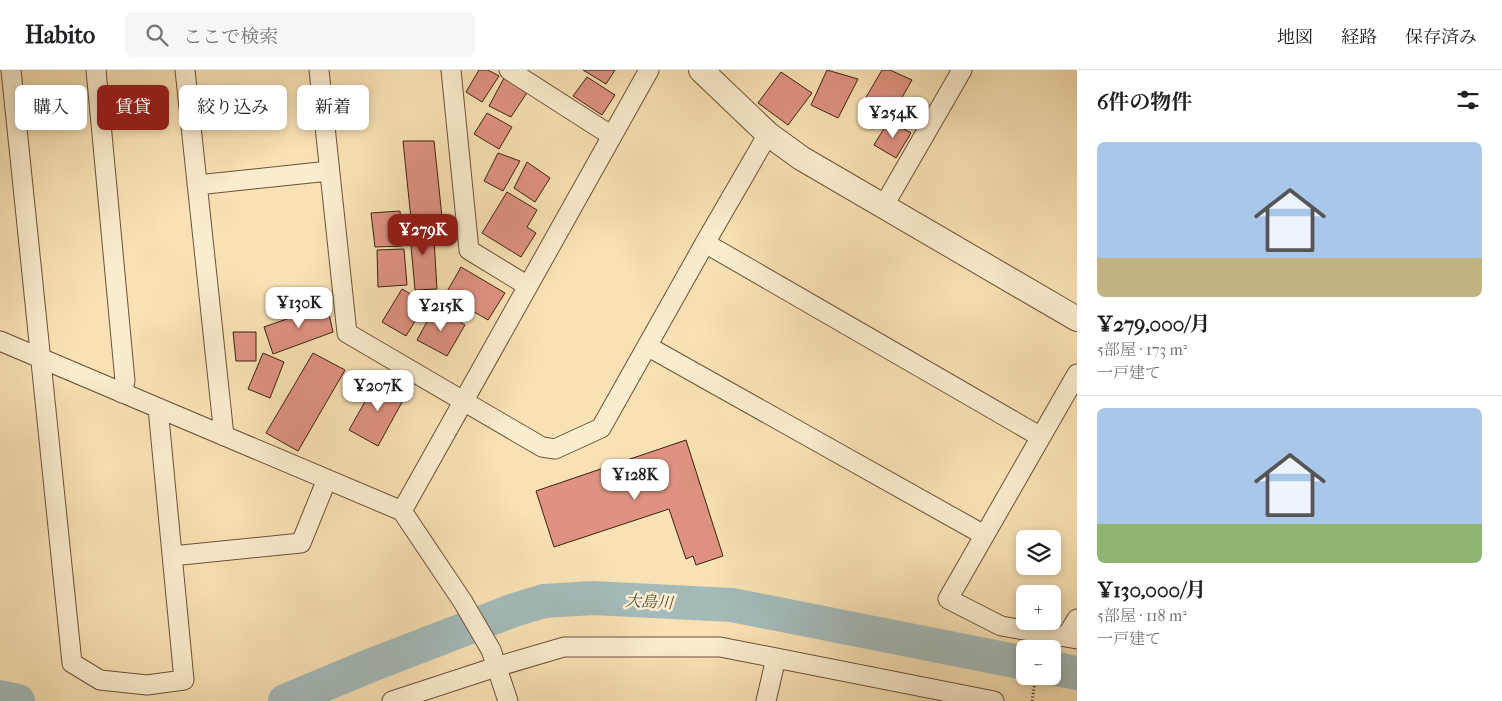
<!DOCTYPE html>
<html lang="ja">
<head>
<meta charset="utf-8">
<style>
	body { margin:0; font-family:"IM FELL French Canon","Noto Serif JP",serif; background:#f6f6f6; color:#202124; height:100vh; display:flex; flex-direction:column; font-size:19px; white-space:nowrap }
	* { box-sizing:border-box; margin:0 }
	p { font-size:16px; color:#757577 }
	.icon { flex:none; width:28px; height:28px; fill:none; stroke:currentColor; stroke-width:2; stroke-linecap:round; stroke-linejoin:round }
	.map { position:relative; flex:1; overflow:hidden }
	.drawer { display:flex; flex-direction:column; background:#fff; width:425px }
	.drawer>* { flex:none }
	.hud { position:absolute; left:15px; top:15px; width:475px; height:45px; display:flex; gap:10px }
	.controls { position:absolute; left:1016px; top:460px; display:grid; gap:10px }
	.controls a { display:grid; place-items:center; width:45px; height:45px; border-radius:8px; background:#fff; box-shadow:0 2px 8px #0003; font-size:25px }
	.price { position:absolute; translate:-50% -42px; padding:0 11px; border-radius:10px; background:#fff; color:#222; font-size:16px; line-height:32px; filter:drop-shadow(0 1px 2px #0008) }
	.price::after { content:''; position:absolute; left:50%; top:30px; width:15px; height:11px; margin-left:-8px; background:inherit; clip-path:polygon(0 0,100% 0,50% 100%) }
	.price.active { background:#8f2418; color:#fff }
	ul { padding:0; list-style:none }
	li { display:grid; align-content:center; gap:10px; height:265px; padding:0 20px }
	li+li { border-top:1px solid #e0e0e0 }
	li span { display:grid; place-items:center; height:155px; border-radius:8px; color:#555 }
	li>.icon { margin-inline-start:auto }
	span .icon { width:90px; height:90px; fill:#fffc; stroke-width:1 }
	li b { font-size:21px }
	h2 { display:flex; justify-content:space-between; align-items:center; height:60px; padding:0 20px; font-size:21px }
	.tag { padding:0 18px; border-radius:8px; background:#fff; box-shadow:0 2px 8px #0003; font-size:18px; line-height:45px }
	.tag.active { background:#8f2418; color:#fff }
	header { display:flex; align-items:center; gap:30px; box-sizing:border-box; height:70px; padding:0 25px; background:#fff; border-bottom:1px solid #e0e0e0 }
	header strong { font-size:24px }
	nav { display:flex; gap:28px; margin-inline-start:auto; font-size:18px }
	.search { width:350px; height:45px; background:#f6f6f6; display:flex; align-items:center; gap:12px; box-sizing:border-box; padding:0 18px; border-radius:8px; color:#757577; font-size:19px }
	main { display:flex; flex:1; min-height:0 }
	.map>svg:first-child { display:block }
</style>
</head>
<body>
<header>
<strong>Habito</strong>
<div class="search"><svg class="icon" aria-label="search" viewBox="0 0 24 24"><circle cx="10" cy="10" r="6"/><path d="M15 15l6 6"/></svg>ここで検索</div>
<nav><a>地図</a><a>経路</a><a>保存済み</a></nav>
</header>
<main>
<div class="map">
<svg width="1077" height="631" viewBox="0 0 1077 631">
	<rect width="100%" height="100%" fill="#f8e1b4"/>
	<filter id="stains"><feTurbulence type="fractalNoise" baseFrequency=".004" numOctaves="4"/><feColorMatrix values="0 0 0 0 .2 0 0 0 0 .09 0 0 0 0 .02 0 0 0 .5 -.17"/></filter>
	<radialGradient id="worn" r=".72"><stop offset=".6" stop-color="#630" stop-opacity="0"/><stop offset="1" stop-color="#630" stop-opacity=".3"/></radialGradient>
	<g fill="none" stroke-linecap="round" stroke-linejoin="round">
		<path stroke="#a3bab9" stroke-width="34" d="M1052 598 1077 603
			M0 627 18 631
			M285 631 369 596 514 540 544 531 593 528 732 535 1025 593"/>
	</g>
	<path fill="#df9281" stroke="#3a230d" d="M479 0H488L499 6 482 32 466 22Z
		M583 0H615L606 14Z
		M827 0 858 9 838 48 811 35Z
		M882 0H890L912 10 893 43 865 29Z
		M781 2 812 23 788 55 758 33Z
		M587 7 615 25 602 45 573 26Z
		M504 8 528 21 511 47 489 36Z
		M487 43 512 57 499 79 474 64Z
		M889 50 911 63 896 88 874 75Z
		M403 71H434L442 147 411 149Z
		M498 83 520 91 503 121 484 111Z
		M527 92 550 108 535 132 514 118Z
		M507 122 537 140 527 157 536 163 521 187 482 163Z
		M400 141 403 176 375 177 371 143Z
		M409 153H433L437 219 415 220Z
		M404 179 407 215 378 217 377 180Z
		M461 197 505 223 488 250 445 225Z
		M402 219 426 233 406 266 382 252Z
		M327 235 333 262 273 284 264 257Z
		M435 237 465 255 447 286 417 270Z
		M233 262H256V291H236Z
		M263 283 284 292 270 328 248 319Z
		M313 283 345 300 298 381 266 363Z
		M379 307 407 323 378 376 349 360Z
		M686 370 723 486 696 495 693 486 686 489 669 439 554 477 536 421Z"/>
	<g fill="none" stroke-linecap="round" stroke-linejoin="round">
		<g stroke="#6a5237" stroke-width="21">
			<path id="minor" d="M11 0 72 593 100 610 147 615 184 610 158 338
				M96 0 125 311 122 323
				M185 0 224 366
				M319 0 347 263 542 377 555 379 601 358 705 173 768 64
				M451 0 469 180 528 216
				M509 0 612 66
				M197 115 329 101
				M883 137 962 0
				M705 173 1041 367
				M0 271 402 441 463 532 491 580 508 631
				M647 276 984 465
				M1077 304 948 529 1001 556 1077 569
				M402 441 649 0
				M172 486 301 473 327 409
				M1066 567 1077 549
				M392 631 496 597 564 577H720L994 631
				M766 631 776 588"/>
		</g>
		<g stroke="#6a5237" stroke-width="26">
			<path id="tertiary" d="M701 0 768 64 801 88 1077 249"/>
		</g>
		<path stroke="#3a230d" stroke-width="3" stroke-dasharray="1 2.5" stroke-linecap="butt" d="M1032 631 1036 606"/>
		<use href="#minor" stroke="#faecce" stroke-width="19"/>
		<use href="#tertiary" stroke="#faecce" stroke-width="24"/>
	</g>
	<g text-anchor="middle" stroke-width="5" stroke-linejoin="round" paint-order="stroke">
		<g font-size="16" font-style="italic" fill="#5a5041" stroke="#faecce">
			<text transform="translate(649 531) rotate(3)" y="6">大島川</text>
		</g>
	</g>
	<rect width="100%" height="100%" filter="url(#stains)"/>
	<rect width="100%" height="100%" fill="url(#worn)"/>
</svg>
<div class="controls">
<a><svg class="icon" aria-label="layers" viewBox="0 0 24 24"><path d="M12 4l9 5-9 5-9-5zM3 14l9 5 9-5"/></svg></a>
<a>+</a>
<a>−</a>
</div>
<b class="price" style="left:893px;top:69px">¥254K</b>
<b class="price active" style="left:423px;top:186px">¥279K</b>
<b class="price" style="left:299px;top:259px">¥130K</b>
<b class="price" style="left:441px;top:262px">¥215K</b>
<b class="price" style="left:378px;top:342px">¥207K</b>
<b class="price" style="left:635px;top:431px">¥128K</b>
<div class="hud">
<a class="tag">購入</a>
<a class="tag active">賃貸</a>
<a class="tag">絞り込み</a>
<a class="tag">新着</a>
</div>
</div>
<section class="drawer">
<h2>6件の物件<svg class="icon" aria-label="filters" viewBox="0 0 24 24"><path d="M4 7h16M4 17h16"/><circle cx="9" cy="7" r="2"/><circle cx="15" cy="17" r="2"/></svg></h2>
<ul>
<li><span style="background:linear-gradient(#a9c7e8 75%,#c2b280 0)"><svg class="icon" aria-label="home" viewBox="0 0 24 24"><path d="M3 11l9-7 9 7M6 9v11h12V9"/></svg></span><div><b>¥279,000/月</b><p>5部屋 · 173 m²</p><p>一戸建て</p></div></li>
<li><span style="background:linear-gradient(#a9c7e8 75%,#8fb573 0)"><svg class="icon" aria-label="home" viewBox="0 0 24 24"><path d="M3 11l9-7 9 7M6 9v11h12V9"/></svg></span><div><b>¥130,000/月</b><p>5部屋 · 118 m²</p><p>一戸建て</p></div></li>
</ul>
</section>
</main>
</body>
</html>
